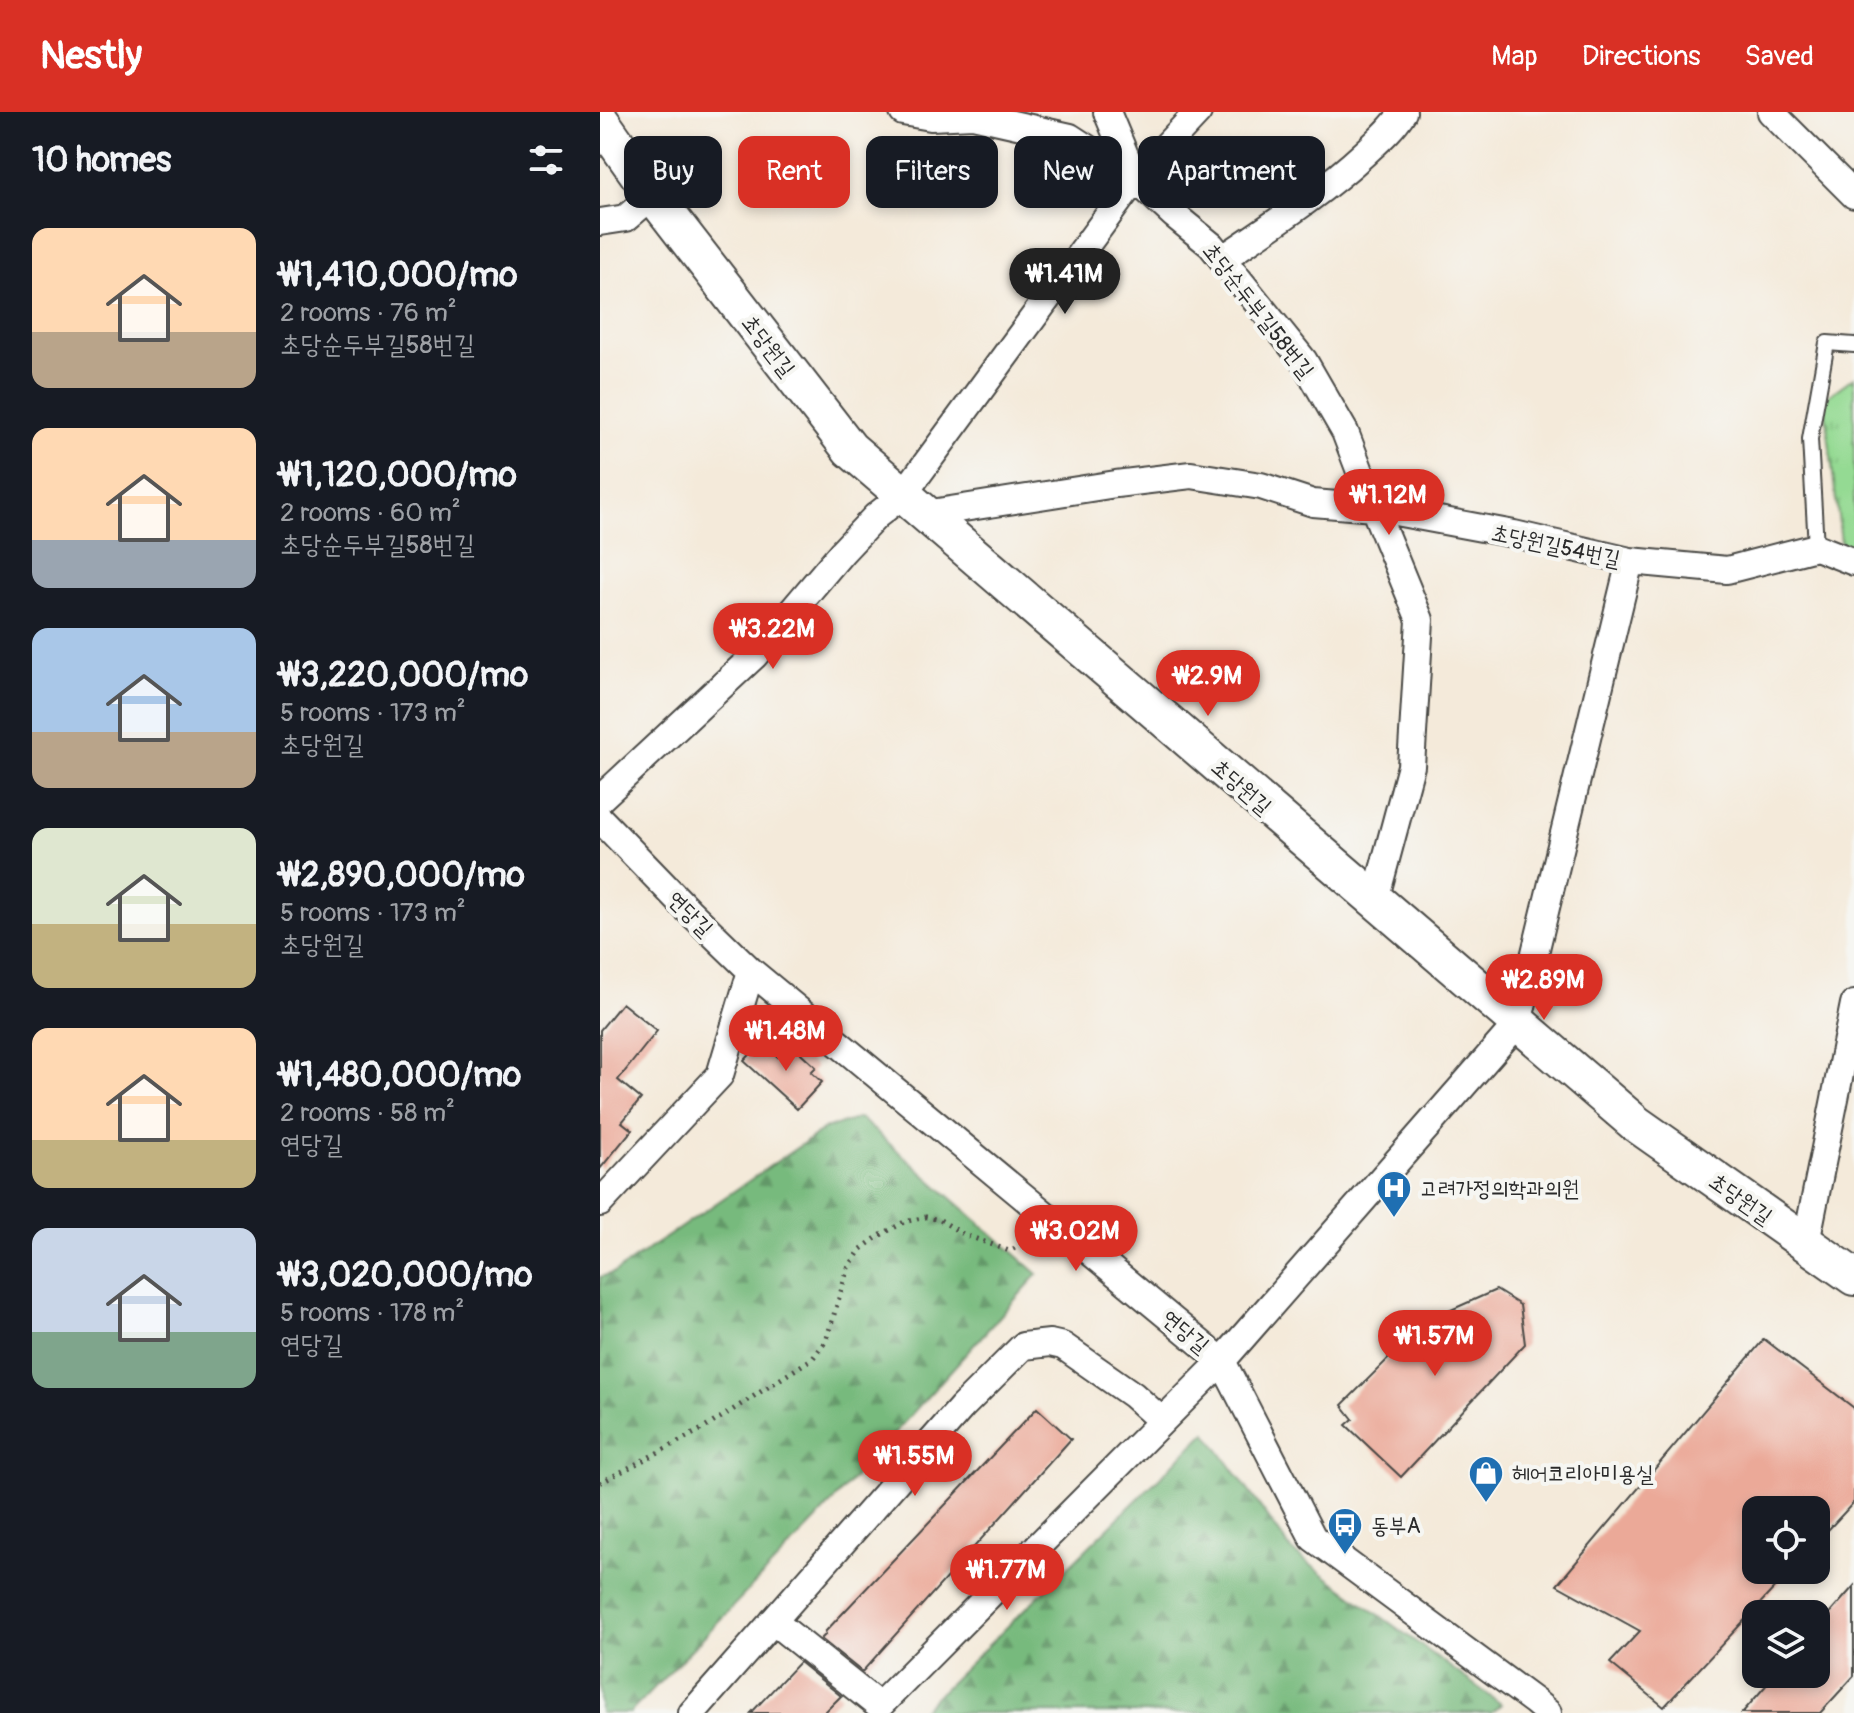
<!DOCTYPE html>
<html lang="en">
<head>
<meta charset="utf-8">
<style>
	body { margin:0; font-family:Pangolin,"Poor Story",sans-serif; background:#242831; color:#f1f3f6; height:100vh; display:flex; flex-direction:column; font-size:30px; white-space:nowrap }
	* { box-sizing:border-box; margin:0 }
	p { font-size:26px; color:#9ea1a6 }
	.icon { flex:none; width:44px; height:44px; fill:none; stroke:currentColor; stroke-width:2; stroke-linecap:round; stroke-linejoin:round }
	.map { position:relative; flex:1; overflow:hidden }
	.details { display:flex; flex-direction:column; background:#171b24; width:600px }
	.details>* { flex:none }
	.banner { position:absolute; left:24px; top:24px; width:760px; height:72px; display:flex; gap:16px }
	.fabs { position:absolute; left:1142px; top:1384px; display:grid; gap:16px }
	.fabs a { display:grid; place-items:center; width:88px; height:88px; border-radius:16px; background:#171b24; box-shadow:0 4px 12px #0003; font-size:40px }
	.price { position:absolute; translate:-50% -68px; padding:0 18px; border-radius:28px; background:#d93025; color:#fff; font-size:26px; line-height:52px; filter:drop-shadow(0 2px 4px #0008) }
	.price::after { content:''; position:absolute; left:50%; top:48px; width:24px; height:18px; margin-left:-12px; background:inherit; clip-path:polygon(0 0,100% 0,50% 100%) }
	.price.selected { background:#222; color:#fff }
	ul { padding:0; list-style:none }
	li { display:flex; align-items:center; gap:24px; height:200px; padding:0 32px }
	li span { display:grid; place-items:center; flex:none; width:224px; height:160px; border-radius:16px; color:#555 }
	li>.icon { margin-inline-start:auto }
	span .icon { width:96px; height:96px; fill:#fffc; stroke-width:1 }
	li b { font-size:34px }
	h2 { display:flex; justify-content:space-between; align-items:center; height:96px; padding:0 32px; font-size:34px }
	.chip { padding:0 28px; border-radius:16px; background:#171b24; box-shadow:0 4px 12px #0003; font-size:28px; line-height:72px }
	.chip.selected { background:#d93025; color:#fff }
	header { display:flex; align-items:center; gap:48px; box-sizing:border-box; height:112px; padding:0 40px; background:#d93025; color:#fff }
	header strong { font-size:38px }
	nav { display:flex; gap:44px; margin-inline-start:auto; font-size:28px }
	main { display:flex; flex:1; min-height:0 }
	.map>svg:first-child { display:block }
</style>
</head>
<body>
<header>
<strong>Nestly</strong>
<nav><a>Map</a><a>Directions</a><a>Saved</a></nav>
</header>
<main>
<section class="details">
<h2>10 homes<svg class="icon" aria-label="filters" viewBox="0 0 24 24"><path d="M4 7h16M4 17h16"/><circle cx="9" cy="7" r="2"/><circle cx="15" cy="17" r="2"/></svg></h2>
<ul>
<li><span style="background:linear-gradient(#ffd9b3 65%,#b9a48a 0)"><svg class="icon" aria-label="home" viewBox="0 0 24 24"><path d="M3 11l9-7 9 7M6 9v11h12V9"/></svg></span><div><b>₩1,410,000/mo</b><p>2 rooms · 76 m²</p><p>초당순두부길58번길</p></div></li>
<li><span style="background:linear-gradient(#ffd9b3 70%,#9aa5b1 0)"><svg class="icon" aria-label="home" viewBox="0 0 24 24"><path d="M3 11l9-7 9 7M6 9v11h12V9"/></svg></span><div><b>₩1,120,000/mo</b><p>2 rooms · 60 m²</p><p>초당순두부길58번길</p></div></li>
<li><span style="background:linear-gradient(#a9c7e8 65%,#b9a48a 0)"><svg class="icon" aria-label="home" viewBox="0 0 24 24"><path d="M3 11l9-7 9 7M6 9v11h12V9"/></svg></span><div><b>₩3,220,000/mo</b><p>5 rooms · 173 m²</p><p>초당원길</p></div></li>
<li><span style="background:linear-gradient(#dfe7d0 60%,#c2b280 0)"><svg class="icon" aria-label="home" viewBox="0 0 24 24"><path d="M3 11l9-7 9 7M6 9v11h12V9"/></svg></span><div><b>₩2,890,000/mo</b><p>5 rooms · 173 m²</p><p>초당원길</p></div></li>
<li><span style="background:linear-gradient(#ffd9b3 70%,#c2b280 0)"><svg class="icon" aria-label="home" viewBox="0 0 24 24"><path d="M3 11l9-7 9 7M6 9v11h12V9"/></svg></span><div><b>₩1,480,000/mo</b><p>2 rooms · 58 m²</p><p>연당길</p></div></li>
<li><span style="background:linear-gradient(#c9d6e8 65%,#7fa58c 0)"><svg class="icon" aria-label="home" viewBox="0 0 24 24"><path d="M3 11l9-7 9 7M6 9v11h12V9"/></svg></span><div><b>₩3,020,000/mo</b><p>5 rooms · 178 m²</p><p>연당길</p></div></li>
</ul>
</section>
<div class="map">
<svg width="1254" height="1601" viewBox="0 0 1254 1601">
	<defs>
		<pattern id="forest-firs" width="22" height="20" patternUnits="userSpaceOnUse" patternTransform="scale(2)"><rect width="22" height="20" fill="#77ba7d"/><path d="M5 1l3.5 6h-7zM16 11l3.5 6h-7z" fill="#629767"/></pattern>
		<pattern id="park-tufts" width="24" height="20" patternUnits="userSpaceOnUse" patternTransform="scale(2)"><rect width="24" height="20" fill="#94da93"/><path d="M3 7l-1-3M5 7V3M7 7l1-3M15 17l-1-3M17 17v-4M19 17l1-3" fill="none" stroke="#80bb7f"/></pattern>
	</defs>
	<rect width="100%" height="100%" fill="#f6f6f2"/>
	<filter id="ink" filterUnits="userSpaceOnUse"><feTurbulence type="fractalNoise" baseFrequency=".0125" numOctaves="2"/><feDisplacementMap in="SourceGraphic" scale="16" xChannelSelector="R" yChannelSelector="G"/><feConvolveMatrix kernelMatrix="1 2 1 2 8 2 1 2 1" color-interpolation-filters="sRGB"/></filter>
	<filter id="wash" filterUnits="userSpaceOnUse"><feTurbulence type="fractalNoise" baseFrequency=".006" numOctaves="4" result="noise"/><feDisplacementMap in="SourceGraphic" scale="32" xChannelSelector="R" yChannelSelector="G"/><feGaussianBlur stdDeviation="1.8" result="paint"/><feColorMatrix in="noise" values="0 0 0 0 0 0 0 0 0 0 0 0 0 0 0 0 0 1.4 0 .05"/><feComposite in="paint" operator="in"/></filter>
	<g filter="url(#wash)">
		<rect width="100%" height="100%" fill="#f4eada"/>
		<path fill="url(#forest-firs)" stroke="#517254" stroke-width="2" d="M260 1006 438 1162 217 1407 30 1601H0V1165L14 1161 226 1016Z
			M606 1320 693 1440 901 1592 891 1601H319Z"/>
		<path fill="url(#park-tufts)" stroke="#60825f" stroke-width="2" d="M1254 265V444L1242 438 1224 287Z"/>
		<g id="blocks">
			<path fill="#eba998" d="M22 891 57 919 18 968 41 987 22 1010 32 1018 0 1057V918Z
				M162 930 178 945 190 931 216 955 211 960 222 970 197 997 144 949Z
				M896 1178 920 1193 925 1232 801 1365 746 1313 753 1307 742 1293 826 1209Z
				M1164 1227 1254 1296V1390L1216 1431V1398H1156V1458H1191L1064 1595 1010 1551 1040 1519 957 1473Z
				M437 1296 471 1327 262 1560 221 1527 226 1522 225 1520Z
				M1254 1474V1564L1220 1601H1142L1176 1562H1216V1517Z
				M199 1550 241 1584 224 1601H151Z"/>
		</g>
	</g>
	<g filter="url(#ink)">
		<use href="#blocks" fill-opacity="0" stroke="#494845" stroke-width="2"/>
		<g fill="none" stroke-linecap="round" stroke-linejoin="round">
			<g stroke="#494845" stroke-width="18">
				<path id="lane" d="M1216 435 1210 327 1227 231 1254 233"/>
			</g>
			<g stroke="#494845" stroke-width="30">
				<path id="street" d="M303 0 331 5 373 3 470 25 535 67
					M507 0 535 67 574 103 611 133 704 249 745 320 774 396 820 508 811 654 775 788
					M1171 0 1254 83
					M0 110 26 106 53 83
					M622 147C672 113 722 81 765 41 779 28 793 16 803 0
					M325 402 516 372 591 363 661 374 713 391 774 396 914 422 1030 449 1127 458 1216 435 1254 450
					M0 687 154 544 242 440 276 404 303 383 535 67 598 0
					M0 707 89 799 151 859 622 1249 713 1426 935 1590 948 1601
					M0 1091 120 963 151 859
					M1206 1131 1254 892
					M173 1509 279 1594 622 1249 918 911 1030 449
					M92 1601 362 1295 423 1234 450 1231 463 1234 533 1283 562 1309"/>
			</g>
			<g stroke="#494845" stroke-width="40">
				<path id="secondary" d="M0 8 53 83 250 337 1035 1011 1254 1165"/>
			</g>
			<path stroke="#494845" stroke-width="5" stroke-dasharray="2 6" stroke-linecap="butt" d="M0 1371 106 1315 213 1246 226 1229 248 1156 261 1137 279 1124 304 1110 326 1105 340 1108 363 1122 409 1139 434 1127"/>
			<use href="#lane" stroke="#fff" stroke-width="14"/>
			<use href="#street" stroke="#fff" stroke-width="26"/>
			<use href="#secondary" stroke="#fff" stroke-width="36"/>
		</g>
	</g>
	<defs>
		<g id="hospital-pin" transform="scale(1.8)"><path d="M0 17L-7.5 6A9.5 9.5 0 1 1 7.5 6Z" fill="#1f6fb2" stroke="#f6f6f2"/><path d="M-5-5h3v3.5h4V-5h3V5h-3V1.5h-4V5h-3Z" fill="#fff"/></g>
		<g id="shop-pin" transform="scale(1.8)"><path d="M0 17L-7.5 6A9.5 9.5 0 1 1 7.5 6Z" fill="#1f6fb2" stroke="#f6f6f2"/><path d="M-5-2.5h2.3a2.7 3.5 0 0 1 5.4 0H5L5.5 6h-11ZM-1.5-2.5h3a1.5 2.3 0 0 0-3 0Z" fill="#fff"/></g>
		<g id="bus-pin" transform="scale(1.8)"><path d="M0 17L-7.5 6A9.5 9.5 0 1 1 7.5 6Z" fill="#1f6fb2" stroke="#f6f6f2"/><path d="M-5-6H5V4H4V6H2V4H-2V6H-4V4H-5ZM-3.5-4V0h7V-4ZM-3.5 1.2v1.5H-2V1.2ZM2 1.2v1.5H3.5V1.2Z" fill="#fff"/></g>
	</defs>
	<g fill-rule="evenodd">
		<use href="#hospital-pin" x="794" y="1076"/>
		<use href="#shop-pin" x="886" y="1361"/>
		<use href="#bus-pin" x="745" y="1413"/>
	</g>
	<g text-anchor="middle" stroke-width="8" stroke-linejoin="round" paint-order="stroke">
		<g font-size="22" fill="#2b2b2b" stroke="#f6f6f2">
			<text transform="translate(659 198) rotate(52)" y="8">초당순두부길58번길</text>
			<text transform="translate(169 233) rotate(52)" y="8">초당원길</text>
			<text transform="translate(956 433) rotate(12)" y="8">초당원길54번길</text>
			<text transform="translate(642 674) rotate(41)" y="8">초당원길</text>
			<text transform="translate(91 801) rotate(45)" y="8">연당길</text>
			<text transform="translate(1141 1086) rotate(35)" y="8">초당원길</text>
			<text transform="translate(586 1219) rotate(40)" y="8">연당길</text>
		</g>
		<g font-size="22" fill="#2b2b2b" stroke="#f6f6f2" text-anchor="start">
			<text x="820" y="1084">고려가정의학과의원</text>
			<text x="912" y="1369">헤어코리아미용실</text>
			<text x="771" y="1421">동부A</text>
		</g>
	</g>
</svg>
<div class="fabs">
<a><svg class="icon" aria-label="locate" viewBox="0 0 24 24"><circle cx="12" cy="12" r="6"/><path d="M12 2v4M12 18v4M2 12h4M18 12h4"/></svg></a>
<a><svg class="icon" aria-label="layers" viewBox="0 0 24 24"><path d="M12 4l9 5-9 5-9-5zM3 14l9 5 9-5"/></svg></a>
</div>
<b class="price selected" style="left:465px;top:204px">₩1.41M</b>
<b class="price" style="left:789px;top:425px">₩1.12M</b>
<b class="price" style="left:173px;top:559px">₩3.22M</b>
<b class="price" style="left:608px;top:606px">₩2.9M</b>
<b class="price" style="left:944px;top:910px">₩2.89M</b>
<b class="price" style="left:186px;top:961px">₩1.48M</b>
<b class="price" style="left:476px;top:1161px">₩3.02M</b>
<b class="price" style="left:835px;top:1266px">₩1.57M</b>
<b class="price" style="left:315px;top:1386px">₩1.55M</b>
<b class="price" style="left:407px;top:1500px">₩1.77M</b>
<div class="banner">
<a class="chip">Buy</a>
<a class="chip selected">Rent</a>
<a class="chip">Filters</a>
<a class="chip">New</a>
<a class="chip">Apartment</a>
</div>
</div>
</main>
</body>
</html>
